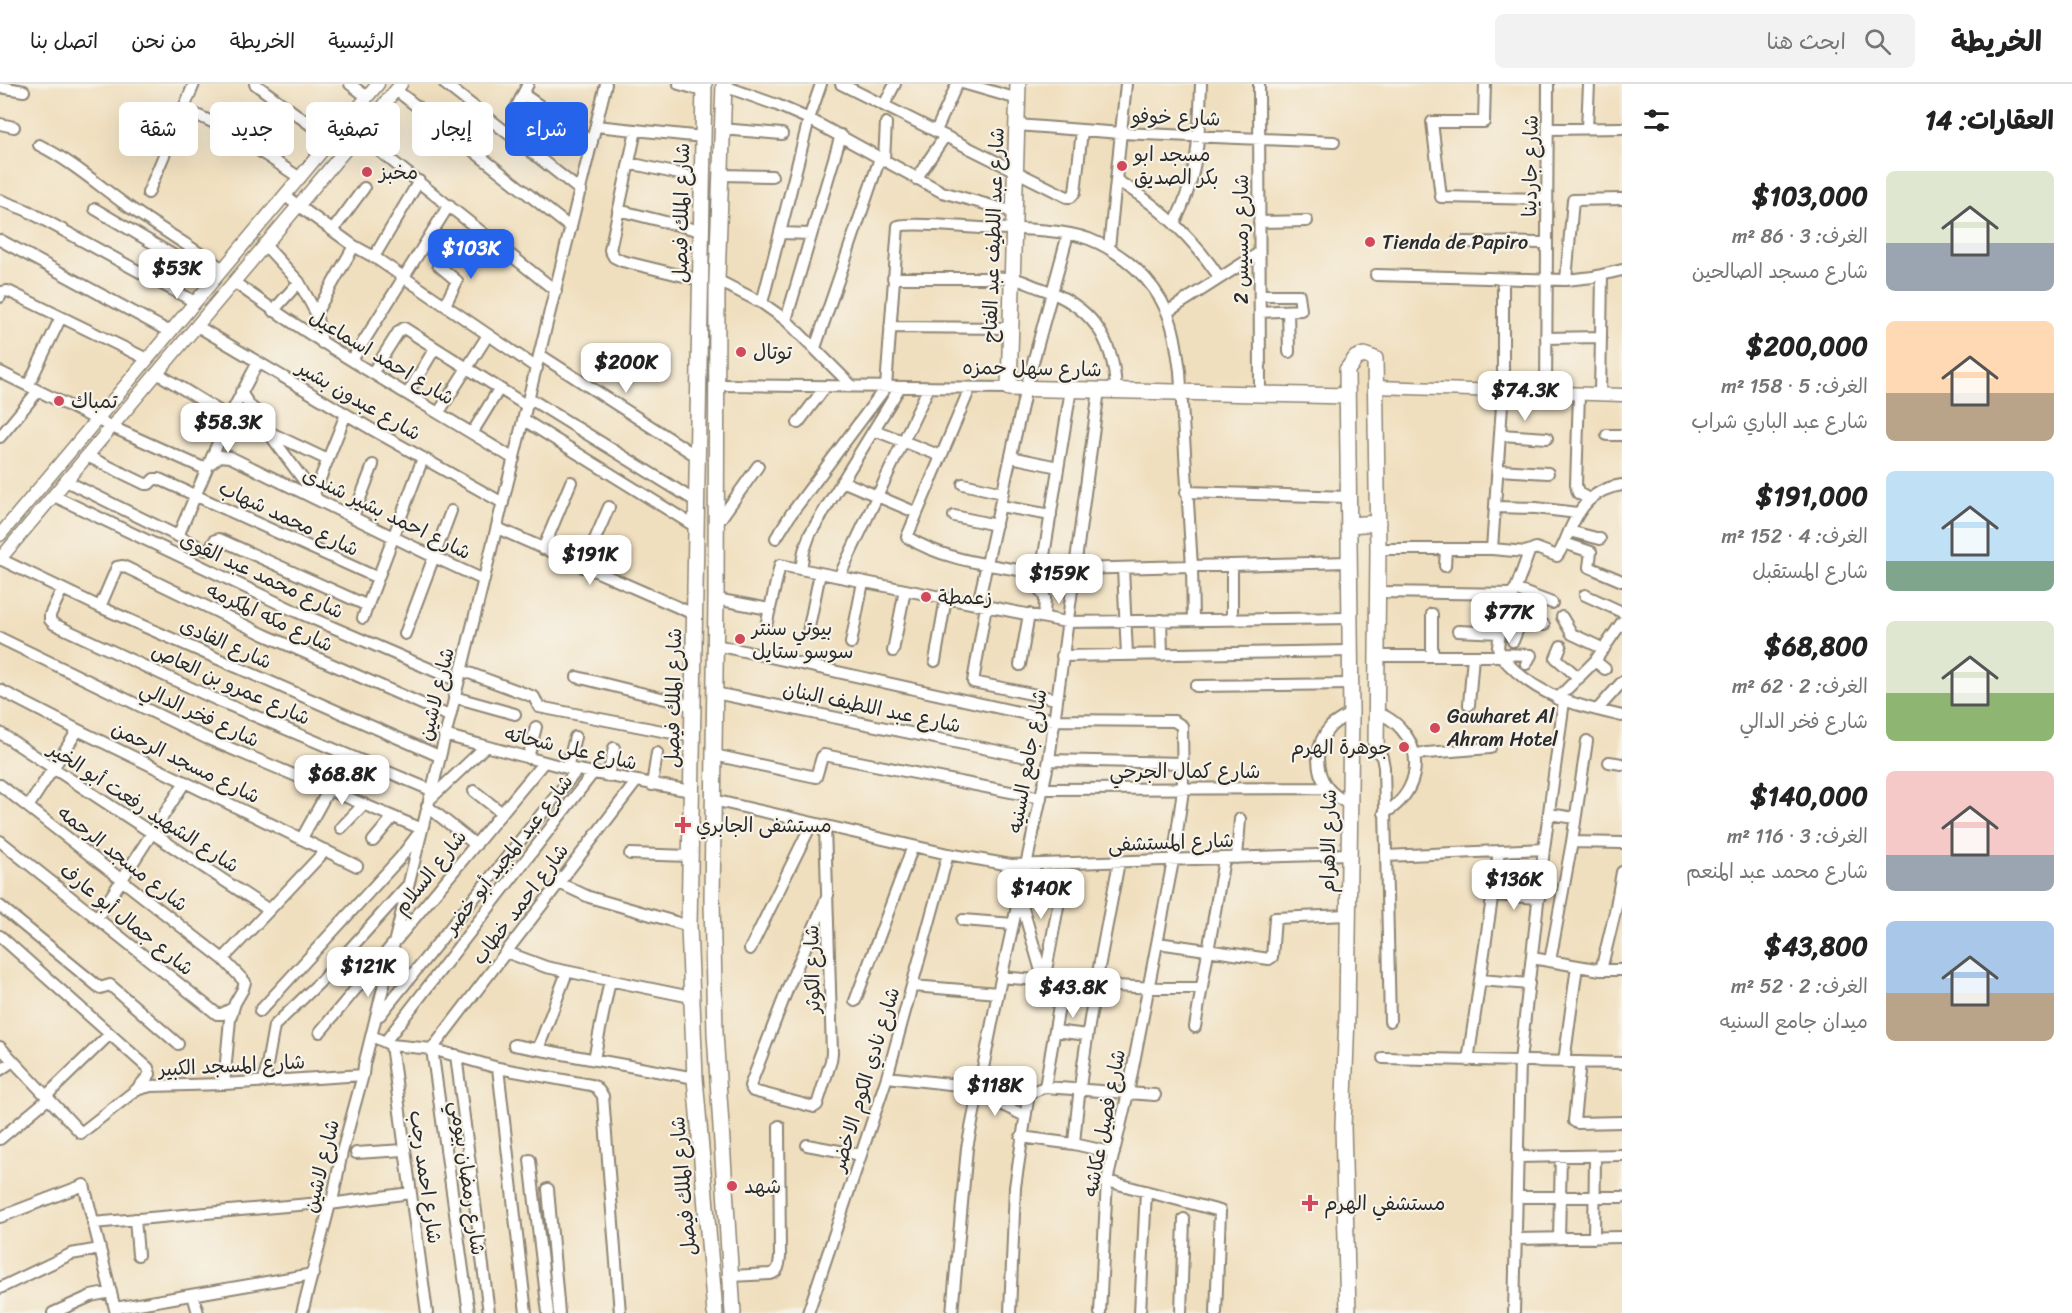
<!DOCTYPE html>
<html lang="ar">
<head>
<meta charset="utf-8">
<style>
	body { margin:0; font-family:Sriracha,"Playpen Sans Arabic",sans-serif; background:#f2f2f2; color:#222; direction:rtl; height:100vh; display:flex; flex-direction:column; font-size:22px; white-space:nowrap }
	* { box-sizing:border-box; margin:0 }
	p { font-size:20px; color:#767676 }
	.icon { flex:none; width:33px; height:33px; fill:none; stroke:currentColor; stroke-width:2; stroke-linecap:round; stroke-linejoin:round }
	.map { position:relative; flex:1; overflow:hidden; direction:ltr }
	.details { display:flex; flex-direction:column; background:#fff; width:450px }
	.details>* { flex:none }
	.guide { position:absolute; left:18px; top:18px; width:570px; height:54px; direction:rtl; display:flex; gap:12px }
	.price { position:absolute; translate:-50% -51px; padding:0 14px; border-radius:12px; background:#fff; color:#222; font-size:20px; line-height:39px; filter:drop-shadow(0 2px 3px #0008) }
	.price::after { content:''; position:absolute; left:50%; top:36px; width:18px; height:14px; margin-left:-9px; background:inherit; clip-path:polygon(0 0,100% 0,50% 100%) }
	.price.active { background:#2563eb; color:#fff }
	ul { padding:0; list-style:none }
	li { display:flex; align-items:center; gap:18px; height:150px; padding:0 18px }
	li span { display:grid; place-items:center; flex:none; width:168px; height:120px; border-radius:9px; color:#555 }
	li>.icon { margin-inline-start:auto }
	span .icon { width:72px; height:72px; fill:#fffc; stroke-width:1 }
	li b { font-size:26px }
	h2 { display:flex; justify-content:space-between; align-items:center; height:72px; padding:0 18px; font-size:26px }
	.pill { padding:0 21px; border-radius:9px; background:#fff; box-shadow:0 6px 24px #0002; font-size:21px; line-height:54px }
	.pill.active { background:#2563eb; color:#fff }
	header { display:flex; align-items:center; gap:36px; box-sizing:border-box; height:84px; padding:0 30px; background:#fff; border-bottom:2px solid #e0e0e0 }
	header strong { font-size:28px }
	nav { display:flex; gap:33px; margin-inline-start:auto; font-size:21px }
	.search { width:420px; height:54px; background:#f2f2f2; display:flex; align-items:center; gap:15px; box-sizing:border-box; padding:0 21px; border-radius:9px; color:#767676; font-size:22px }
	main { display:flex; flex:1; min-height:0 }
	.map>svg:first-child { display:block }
</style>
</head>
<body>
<header>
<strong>الخريطة</strong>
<div class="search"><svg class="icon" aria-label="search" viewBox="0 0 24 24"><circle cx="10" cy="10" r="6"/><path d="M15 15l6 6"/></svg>ابحث هنا</div>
<nav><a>الرئيسية</a><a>الخريطة</a><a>من نحن</a><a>اتصل بنا</a></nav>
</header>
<main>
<section class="details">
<h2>العقارات: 14<svg class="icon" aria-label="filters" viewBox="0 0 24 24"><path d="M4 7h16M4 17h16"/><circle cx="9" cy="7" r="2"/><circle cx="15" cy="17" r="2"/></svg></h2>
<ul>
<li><span style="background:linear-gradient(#dfe7d0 60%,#9aa5b1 0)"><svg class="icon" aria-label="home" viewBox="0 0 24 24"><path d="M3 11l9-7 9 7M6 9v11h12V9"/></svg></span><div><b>$103,000</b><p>الغرف: 3 · 86 m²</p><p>شارع مسجد الصالحين</p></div></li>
<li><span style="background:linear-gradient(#ffd9b3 60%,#b9a48a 0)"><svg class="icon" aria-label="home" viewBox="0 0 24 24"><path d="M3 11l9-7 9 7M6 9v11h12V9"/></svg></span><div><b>$200,000</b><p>الغرف: 5 · 158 m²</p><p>شارع عبد الباري شراب</p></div></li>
<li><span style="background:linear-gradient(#bfe0f5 75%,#7fa58c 0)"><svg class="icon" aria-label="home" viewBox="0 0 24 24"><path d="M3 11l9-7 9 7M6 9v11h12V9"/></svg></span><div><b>$191,000</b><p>الغرف: 4 · 152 m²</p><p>شارع المستقبل</p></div></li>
<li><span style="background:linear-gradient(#dfe7d0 60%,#8fb573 0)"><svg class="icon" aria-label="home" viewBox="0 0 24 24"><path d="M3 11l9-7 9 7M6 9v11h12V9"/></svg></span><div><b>$68,800</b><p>الغرف: 2 · 62 m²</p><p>شارع فخر الدالي</p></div></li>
<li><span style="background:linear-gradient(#f6c9c9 70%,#9aa5b1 0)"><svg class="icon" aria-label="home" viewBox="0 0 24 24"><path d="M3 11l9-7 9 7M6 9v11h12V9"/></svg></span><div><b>$140,000</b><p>الغرف: 3 · 116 m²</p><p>شارع محمد عبد المنعم</p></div></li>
<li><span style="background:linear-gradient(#a9c7e8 60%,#b9a48a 0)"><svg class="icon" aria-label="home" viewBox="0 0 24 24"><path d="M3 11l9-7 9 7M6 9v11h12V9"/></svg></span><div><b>$43,800</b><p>الغرف: 2 · 52 m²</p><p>ميدان جامع السنيه</p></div></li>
</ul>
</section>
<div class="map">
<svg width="1622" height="1229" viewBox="0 0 1622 1229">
	<rect width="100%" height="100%" fill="#f7f3e8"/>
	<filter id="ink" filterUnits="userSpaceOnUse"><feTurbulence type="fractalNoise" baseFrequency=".0167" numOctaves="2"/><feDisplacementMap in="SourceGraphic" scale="12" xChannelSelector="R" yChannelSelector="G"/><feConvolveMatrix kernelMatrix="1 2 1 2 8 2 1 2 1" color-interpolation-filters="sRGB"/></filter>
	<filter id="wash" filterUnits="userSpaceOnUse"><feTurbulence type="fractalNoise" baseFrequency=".008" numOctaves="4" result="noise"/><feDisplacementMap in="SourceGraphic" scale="24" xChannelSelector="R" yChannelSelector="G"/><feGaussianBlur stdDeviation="1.35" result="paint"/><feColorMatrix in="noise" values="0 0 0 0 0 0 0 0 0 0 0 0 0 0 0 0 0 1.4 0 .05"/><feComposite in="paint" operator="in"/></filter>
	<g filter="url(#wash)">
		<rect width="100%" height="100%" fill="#f0dfbe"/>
	</g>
	<g filter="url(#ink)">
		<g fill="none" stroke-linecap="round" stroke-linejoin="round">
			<g stroke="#8e8574" stroke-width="14">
				<path id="minor" d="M255 0 331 56
					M350 0 367 13
					M445 0 581 107
					M679 0 704 7
					M841 0 1067 113H1071L1075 108 1082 47
					M966 0 1018 15
					M1259 0 1260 310
					M1485 0 1484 38H1432L1441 113 1547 115
					M724 2 777 21 809 35 942 108 1014 128
					M0 3 24 7
					M396 6 571 144
					M523 10 592 58
					M884 21 895 0
					M184 25 225 44 300 94
					M515 26 528 0
					M0 40 14 43
					M1017 41 1121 49 1334 58
					M596 42 703 53
					M1587 44 1589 0
					M721 45 782 50
					M1548 45 1622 44
					M636 46 610 166 614 173 622 177 700 196
					M936 47 957 0
					M358 50 556 207
					M39 61C71 77 97 100 126 121 158 143 191 163 223 185
					M884 76 886 39
					M629 79 702 95
					M720 91 772 92
					M916 95 945 52
					M1116 96C1159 121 1192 153 1220 194
					M148 109 194 0
					M285 112 354 162 374 173 537 284
					M0 116 26 126 195 218
					M95 125 178 174H185L193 165
					M618 126 701 147
					M1175 138C1199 90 1199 53 1201 0
					M1259 138 1307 137
					M333 146 364 104
					M780 149 811 150
					M0 156 170 248
					M1457 158 1547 159
					M264 160 299 198 316 229 322 259
					M1109 164 1126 0
					M374 173 419 97
					M438 181 457 197 445 221
					M1376 191 1566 196 1593 193 1622 186
					M893 194C921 194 949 194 977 194 988 194 1002 192 1014 195 1022 196 1031 201 1040 204 1090 221 1114 253 1116 306
					M717 196 762 219 786 236 852 302
					M1566 196 1573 116 1622 115
					M234 198C323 263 420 317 514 375
					M1260 211H1299L1301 226 1260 228
					M0 213 2 208 8 207 147 275
					M762 219 809 35 821 0
					M273 227 299 198
					M1288 227 1289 268
					M1167 228 1259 169
					M316 229 354 162
					M786 236 841 51
					M197 242 373 346 503 419
					M890 243 1011 244
					M1546 254 1601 253
					M815 264 880 74
					M540 271 698 373
					M352 276 449 121
					M0 288 112 343 201 383H206L220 372 230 373 434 473 484 496
					M373 288 399 247 404 244 527 322
					M157 289 229 333
					M716 301 1009 304
					M28 302 61 233
					M970 304 907 453C946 478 996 481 1041 490
					M241 308 249 321 257 328 268 348 316 413
					M408 309 435 264
					M1546 309 1548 0
					M1579 310 1576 401 1578 409 1589 415
					M1600 310 1602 191
					M529 314 697 418
					M439 328 488 251
					M524 336 696 443
					M798 339 826 302
					M874 346 941 372
					M271 349 328 376
					M472 349 499 305
					M1500 351 1547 354
					M1607 351H1622
					M0 353 38 307
					M87 372 145 400H149L154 395H159L378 494
					M1011 373 1058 383
					M1498 386 1548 389
					M66 397 206 466 210 465 215 456 219 455 368 522
					M842 397 917 429
					M963 400 1003 409
					M1186 408 1348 413
					M314 410 346 330
					M54 412 295 527 458 597
					M1000 422 1051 431
					M1495 423 1536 424 1577 429
					M954 432 996 441
					M353 433 373 381
					M716 441 758 382
					M497 444 696 531
					M1569 447 1600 455
					M178 452 229 333 258 278
					M776 454 791 430 886 303 898 142C914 138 960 143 980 144 1012 145 1060 144 1089 155 1122 168 1153 195 1167 228 1175 247 1177 267 1180 287L1192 483 1193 536
					M1564 459 1591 468 1589 483 1622 497
					M543 465 571 398
					M1378 465H1492L1526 468 1536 464 1557 472C1562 466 1565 457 1568 450 1579 424 1592 405 1622 401
					M1492 465 1503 307V195
					M0 475 100 523 439 672
					M1232 482V535
					M1445 482 1446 465
					M583 483 609 423
					M1123 484 1127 571
					M801 485 804 467 810 450 900 303
					M1074 485 1349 478
					M839 493 929 303
					M62 505 50 531V536L54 540 217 616 431 706
					M1515 505 1552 519
					M1378 508 1514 510
					M1585 511 1622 528
					M716 515 769 525
					M978 520 1026 304 1068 150
					M986 522 973 598 1056 615
					M100 523 117 483 123 482 265 551 449 632
					M1507 529 1544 541
					M1044 533 1045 514 1040 506 1041 490 1071 305
					M1562 533 1572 550 1604 565
					M363 534 423 374
					M1161 536 1162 571
					M766 542 780 481 1066 538 1350 534
					M1458 547 1500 549
					M808 548 820 489
					M405 550 451 427
					M0 554 206 654 422 745 400 774 260 927
					M1513 557 1522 535
					M851 559 863 498
					M716 561 1054 636 1174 637 1182 642 1183 706 1173 777 1128 1009 1107 1097 1100 1229
					M1561 562 1556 574 1579 594
					M893 567 905 506
					M1500 570 1531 571 1526 580
					M1062 572 1350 567
					M1376 572H1501C1535 612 1572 620 1622 632
					M1432 572V530
					M1501 572 1498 563 1500 549 1529 468
					M935 577 946 514
					M1595 577 1605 585
					M1020 581 1029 530
					M461 586 534 613 539 623 693 653
					M577 593 693 622
					M1196 602 1351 600
					M0 606 78 646 357 782
					M715 609 1022 672
					M454 613 515 630
					M1557 615 1595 577 1622 538
					M1469 621 1473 572
					M1597 626 1622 598
					M1375 627C1385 632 1395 637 1402 646 1426 673 1415 713 1384 729
					M0 649 269 826
					M444 651 567 684 691 707
					M1376 665 1382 673 1384 683 1390 937
					M1414 670 1490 664
					M714 671 816 693 822 673 824 671 1041 714
					M528 674 536 643
					M1049 676 1183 679
					M1609 678 1622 680
					M567 684 575 653
					M608 692 614 664
					M0 701 223 875 245 898 243 905 235 919 230 935 224 1000
					M652 701 657 669
					M1043 705 1328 704
					M474 707 502 729
					M429 716 485 663
					M713 716 948 770 1011 781 1349 770
					M1350 721C1342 716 1333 711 1327 703 1314 685 1315 659 1331 642 1337 637 1344 633 1351 629
					M427 722 476 761
					M28 723 78 646
					M1549 730 1575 734
					M825 742 832 969 831 977 817 1021 814 1023 753 1007 750 1002 789 901 828 811
					M341 744 364 720
					M302 754 329 705
					M0 757 217 930H222L233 924
					M373 757 393 733
					M1572 758 1622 759
					M630 770 690 772
					M1386 772 1544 765
					M1237 774 1240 735
					M559 799 589 813 689 842
					M1493 811 1539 814
					M1020 814 1043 894
					M0 822 100 904 110 901 178 960
					M97 834 185 698
					M963 836 1013 840
					M0 852 148 984 150 990 136 1006
					M1158 859 1269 875 1272 873 1275 834 1348 831
					M750 865 812 739
					M506 868 546 883 691 913
					M1532 874 1601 886H1622
					M223 875 326 766
					M1550 877 1572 758 1587 657
					M1601 886 1615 828 1622 788
					M1001 893C1068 899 1134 905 1202 904
					M1480 896 1529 900
					M1044 897 1066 780
					M913 902 998 909
					M855 917 913 762
					M380 931 577 686
					M1195 943 1224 775
					M1055 947 1087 951
					M320 948 544 678
					M372 952 391 961 432 965 498 984 591 1001 596 1003 603 1012 620 1229
					M385 958 593 689
					M391 961 427 1229
					M514 961 695 994
					M0 963 81 1049 136 1006 151 1002 224 1000 363 991
					M538 965 567 888
					M456 971 489 1229
					M1383 974 1622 979
					M594 975 610 896
					M1468 977 1499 767
					M1564 978 1577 882
					M1580 978 1574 1037 1577 1039 1622 1038
					M498 984 526 1229
					M0 986 13 977
					M887 993 1029 1009 1045 1003 1155 1011
					M264 998 274 942 321 897 406 803
					M1045 1003 1063 899
					M978 1009 1025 1032
					M46 1012 110 950
					M1021 1053 1074 1060 1114 1069
					M0 1055 49 1014
					M1074 1060C1082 965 1101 872 1119 778
					M807 1061 861 1071
					M356 1069 404 1066
					M1518 1073 1622 1071
					M530 1076 548 1229
					M1107 1097 1220 1127 1216 1229
					M548 1105 559 1229
					M1517 1113H1622
					M330 1120 410 1109
					M0 1133 84 1101 116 1229
					M135 1135 138 1171
					M93 1139 332 1118
					M1559 1154 1561 1072
					M1594 1154 1595 1072
					M1515 1155 1622 1153
					M731 1192 770 1190C779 1188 779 1181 780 1173L779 1042
					M0 1204 71 1170 100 1165
					M193 1211 198 1229
					M115 1224 313 1190
					M53 1229 91 1212 111 1208
					M302 1229 330 1120 332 1118 342 1068 363 991 364 981 606 0
					M469 1229 432 965 636 698
					M808 1229 887 993 948 770
					M952 1229 967 1064 998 909 1049 676 1099 306
					M1010 1229 1015 1103 1029 1009
					M1140 1229 1146 1107
					M1181 1229 1184 1135
					M1514 1229 1520 977 1544 765 1564 617"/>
			</g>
			<g stroke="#8e8574" stroke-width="15">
				<path id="tertiary" d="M1376 303 1622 311
					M0 451 378 0
					M0 475 401 0"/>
			</g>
			<g stroke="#8e8574" stroke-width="18">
				<path id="primary" d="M704 0 689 842 695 994 715 1229
					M724 0 717 196 716 515 712 816 715 949 733 1229
					M1018 0 1009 304 1347 312
					M1349 441 1378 439
					M1348 1229 1343 1042 1347 930 1351 629 1347 286 1356 274 1364 271 1375 275 1378 465 1376 665"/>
			</g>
			<use href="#minor" stroke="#fff" stroke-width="10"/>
			<use href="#tertiary" stroke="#fff" stroke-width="12"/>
			<use href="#primary" stroke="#fff" stroke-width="15"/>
		</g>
	</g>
	<g fill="#d1495b" stroke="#f7f3e8" stroke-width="2">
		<circle cx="1122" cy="82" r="6"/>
		<circle cx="367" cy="88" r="6"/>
		<circle cx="1370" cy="158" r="6"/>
		<circle cx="741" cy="268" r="6"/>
		<circle cx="59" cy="317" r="6"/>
		<circle cx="926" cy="513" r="6"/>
		<circle cx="740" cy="555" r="6"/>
		<circle cx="1435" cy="644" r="6"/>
		<circle cx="1404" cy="663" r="6"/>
		<path d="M680 732h6v6h6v6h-6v6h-6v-6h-6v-6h6z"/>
		<circle cx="732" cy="1102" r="6"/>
		<path d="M1307 1110h6v6h6v6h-6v6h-6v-6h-6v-6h6z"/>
	</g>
	<g text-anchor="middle" stroke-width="4.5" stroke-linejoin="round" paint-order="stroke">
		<g font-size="20" fill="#2b2b2b" stroke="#f7f3e8">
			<text transform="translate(1176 33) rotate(2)" y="7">شارع خوفو</text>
			<text transform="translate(1530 82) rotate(-89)" y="7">شارع جاردينا</text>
			<text transform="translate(681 129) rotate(-89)" y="7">شارع الملك فيصل</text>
			<text transform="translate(993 151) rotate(-88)" y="7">شارع عبد اللطيف عبد الفتاح</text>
			<text transform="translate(1241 155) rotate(-90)" y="7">شارع رمسيس 2</text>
			<text transform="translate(382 273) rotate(31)" y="7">شارع احمد اسماعيل</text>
			<text transform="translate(1032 284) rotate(1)" y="7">شارع سهل حمزه</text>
			<text transform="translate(359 316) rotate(30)" y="7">شارع عبدون بشير</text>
			<text transform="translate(387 429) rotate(26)" y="7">شارع احمد بشير شندى</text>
			<text transform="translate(289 434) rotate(25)" y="7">شارع محمد شهاب</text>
			<text transform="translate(262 491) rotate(25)" y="7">شارع محمد عبد القوى</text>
			<text transform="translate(270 533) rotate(25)" y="7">شارع مكه المكرمه</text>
			<text transform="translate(226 559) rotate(24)" y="7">شارع الفادى</text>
			<text transform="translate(231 600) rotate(24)" y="7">شارع عمرو بن العاص</text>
			<text transform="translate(436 610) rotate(-76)" y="7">شارع لاشين</text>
			<text transform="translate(673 614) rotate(-89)" y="7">شارع الملك فيصل</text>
			<text transform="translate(872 623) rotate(12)" y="7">شارع عبد اللطيف البنان</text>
			<text transform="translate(200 630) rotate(25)" y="7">شارع فخر الدالي</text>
			<text transform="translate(571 664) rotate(13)" y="7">شارع على شحاته</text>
			<text transform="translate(1027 677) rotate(-80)" y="7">شارع جامع السنيه</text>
			<text transform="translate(186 678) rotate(26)" y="7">شارع مسجد الرحمن</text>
			<text x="1185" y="694">شارع كمال الجرحي</text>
			<text transform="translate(144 723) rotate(33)" y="7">شارع الشهيد رفعت أبو الخير</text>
			<text transform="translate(1328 757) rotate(-89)" y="7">شارع الاهرام</text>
			<text transform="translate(1171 758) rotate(-2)" y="7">شارع المستشفى</text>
			<text transform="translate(508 770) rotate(-52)" y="7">شارع عبد المجيد أبو خضر</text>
			<text transform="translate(123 774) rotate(38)" y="7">شارع مسجد الرحمه</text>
			<text transform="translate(430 788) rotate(-51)" y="7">شارع السلام</text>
			<text transform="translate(520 820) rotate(-53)" y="7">شارع احمد خطاب</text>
			<text transform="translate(127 835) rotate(39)" y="7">شارع جمال أبو عارف</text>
			<text transform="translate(812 885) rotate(-91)" y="7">شارع الكوثر</text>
			<text transform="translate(232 981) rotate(-3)" y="7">شارع المسجد الكبير</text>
			<text transform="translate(865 995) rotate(-73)" y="7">شارع نادي الكوم الاخضر</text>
			<text transform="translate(1104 1039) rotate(-79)" y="7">شارع فصيل عكاشه</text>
			<text transform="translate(321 1082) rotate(-76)" y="7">شارع لاشين</text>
			<text transform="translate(426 1093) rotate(82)" y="7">شارع احمد رجب</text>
			<text transform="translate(468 1094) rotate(82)" y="7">شارع رمضان بيومي</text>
			<text transform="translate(683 1102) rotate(-95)" y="7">شارع الملك فيصل</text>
		</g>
		<g font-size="20" fill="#2b2b2b" stroke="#f7f3e8" text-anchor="start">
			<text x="1134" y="77">مسجد ابو<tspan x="1134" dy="23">بكر الصديق</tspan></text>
			<text x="379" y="95">مخبز</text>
			<text x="1382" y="165">Tienda de Papiro</text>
			<text x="753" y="275">توتال</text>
			<text x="71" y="324">تمباك</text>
			<text x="938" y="520">زعمطة</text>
			<text x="752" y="551">بيوتي سنتر<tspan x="752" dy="23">سوسو ستايل</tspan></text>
			<text x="1447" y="639">Gawharet Al<tspan x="1447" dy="23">Ahram Hotel</tspan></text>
			<text x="1392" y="670" text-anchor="end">جوهرة الهرم</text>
			<text x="696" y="748">مستشفى الجابري</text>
			<text x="744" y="1109">شهد</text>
			<text x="1324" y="1126">مستشفي الهرم</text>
		</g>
	</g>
</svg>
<b class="price active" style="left:471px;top:196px">$103K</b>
<b class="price" style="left:177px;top:216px">$53K</b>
<b class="price" style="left:626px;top:310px">$200K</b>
<b class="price" style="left:1525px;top:338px">$74.3K</b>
<b class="price" style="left:228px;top:370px">$58.3K</b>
<b class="price" style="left:590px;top:502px">$191K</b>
<b class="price" style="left:1059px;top:521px">$159K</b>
<b class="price" style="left:1509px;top:560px">$77K</b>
<b class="price" style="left:342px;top:722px">$68.8K</b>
<b class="price" style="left:1514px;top:827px">$136K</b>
<b class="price" style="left:1041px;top:836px">$140K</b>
<b class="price" style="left:368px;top:914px">$121K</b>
<b class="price" style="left:1073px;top:935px">$43.8K</b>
<b class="price" style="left:995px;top:1033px">$118K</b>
<div class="guide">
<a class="pill active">شراء</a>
<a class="pill">إيجار</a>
<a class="pill">تصفية</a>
<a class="pill">جديد</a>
<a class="pill">شقة</a>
</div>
</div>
</main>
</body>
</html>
